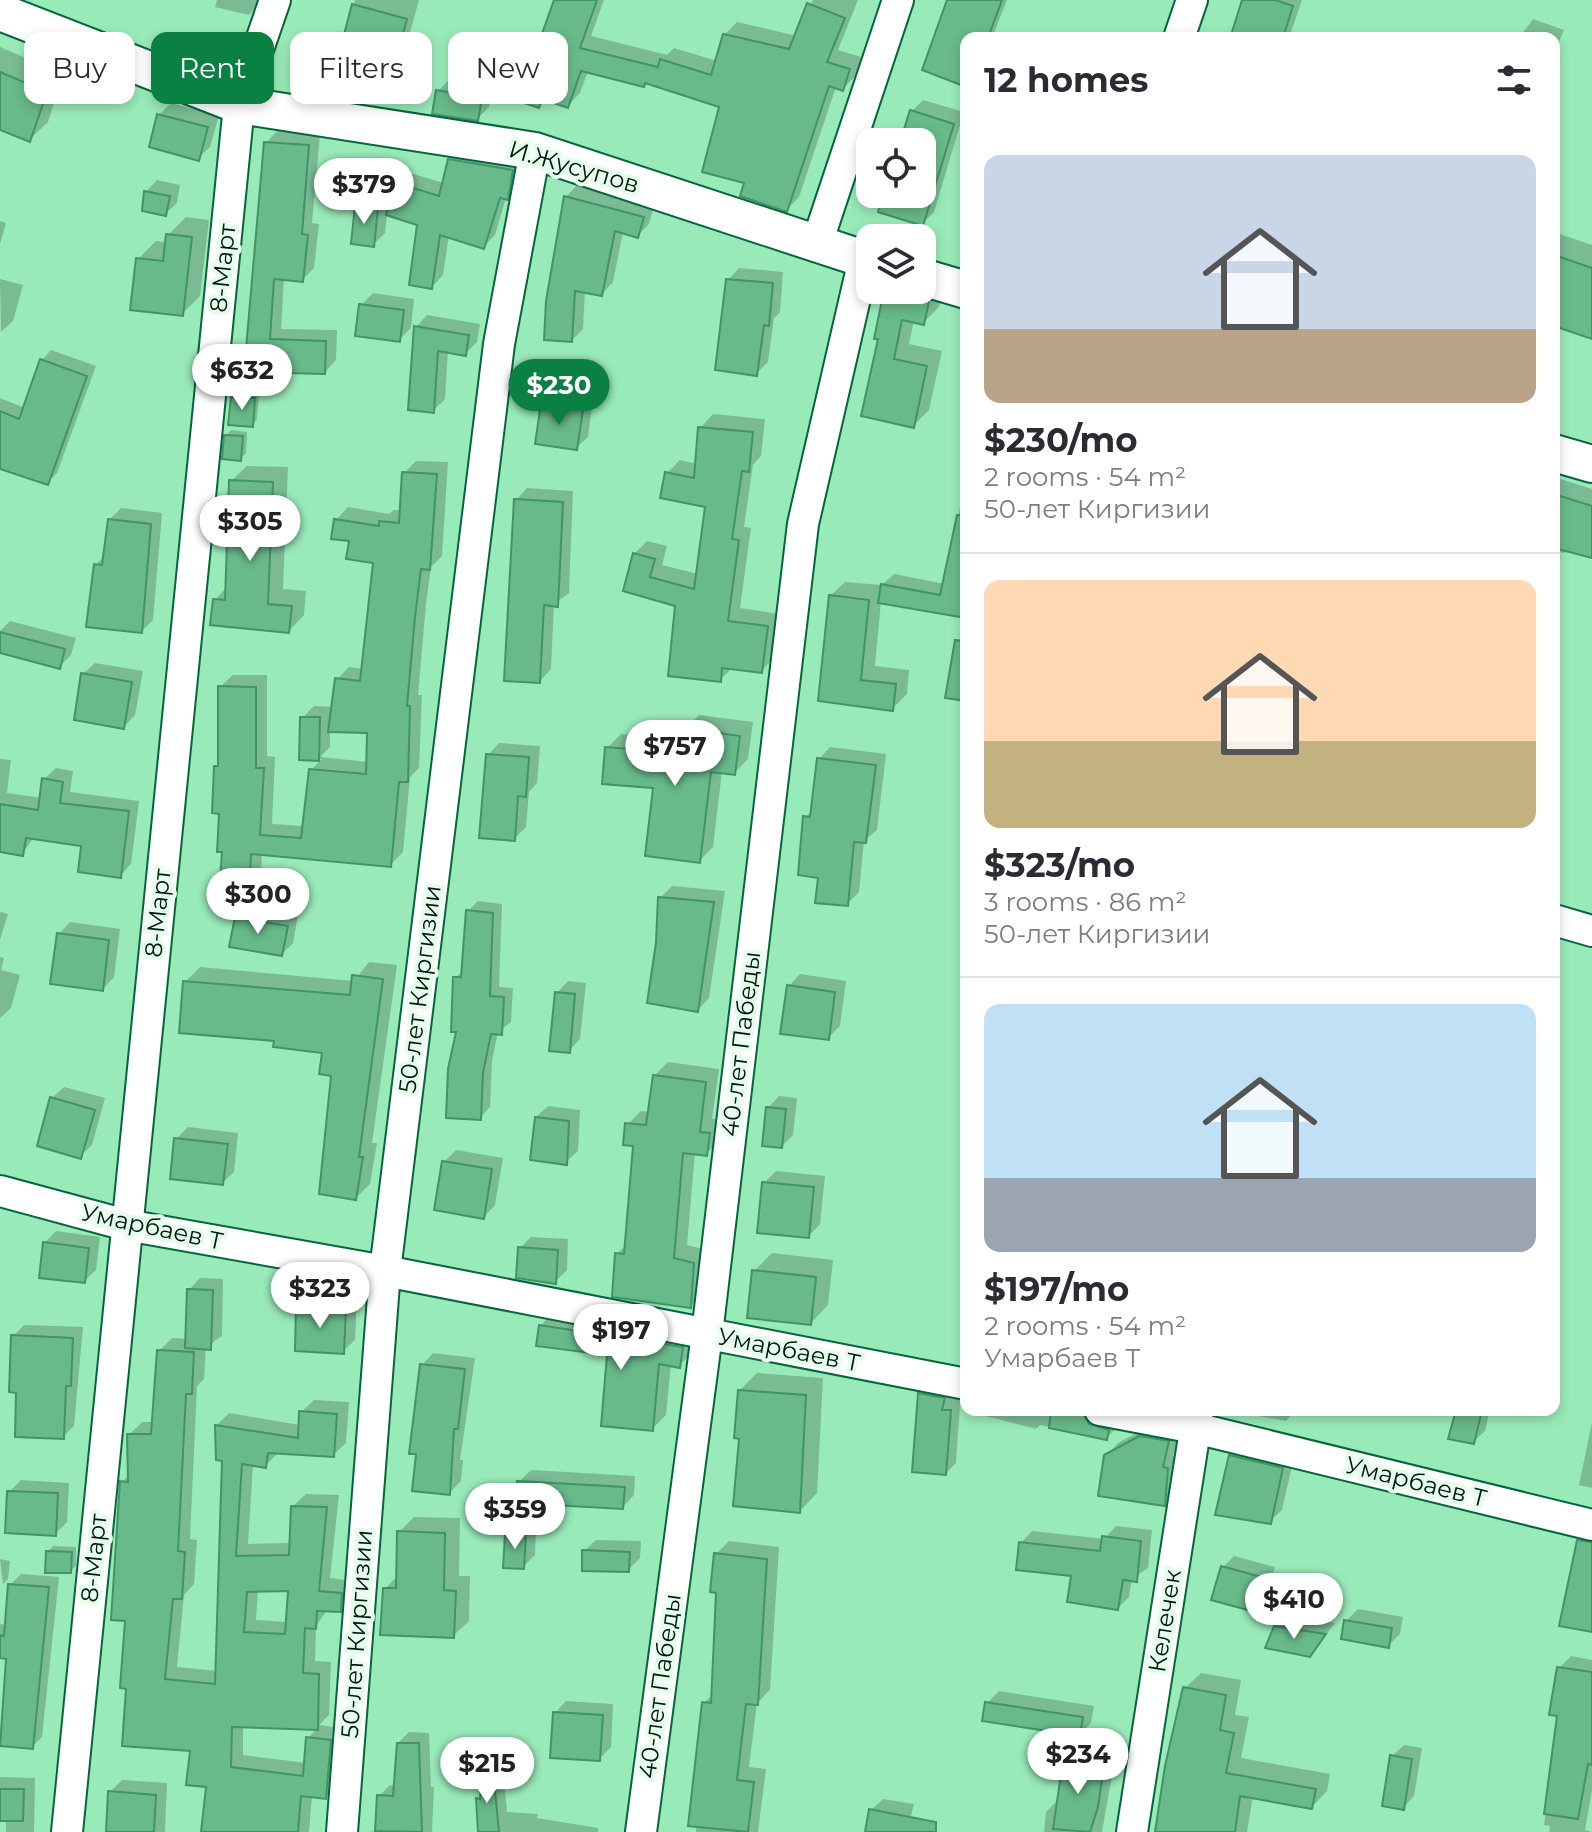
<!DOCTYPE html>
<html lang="en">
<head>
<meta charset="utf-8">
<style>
	body { margin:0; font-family:Montserrat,sans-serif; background:#f7f7f7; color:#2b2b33; height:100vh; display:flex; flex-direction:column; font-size:30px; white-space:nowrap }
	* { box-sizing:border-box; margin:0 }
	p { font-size:26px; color:#7c7c81 }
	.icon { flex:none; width:44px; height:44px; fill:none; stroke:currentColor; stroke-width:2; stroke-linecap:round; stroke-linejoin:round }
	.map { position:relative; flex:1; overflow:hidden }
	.panel { position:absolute; left:960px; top:32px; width:600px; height:1384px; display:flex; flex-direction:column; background:#fff; border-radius:16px; box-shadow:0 4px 12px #0003 }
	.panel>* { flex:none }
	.top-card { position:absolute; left:24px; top:32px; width:760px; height:72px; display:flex; gap:16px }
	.controls { position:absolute; left:856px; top:128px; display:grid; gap:16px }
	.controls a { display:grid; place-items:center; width:80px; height:80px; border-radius:16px; background:#fff; box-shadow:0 4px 12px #0003; font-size:40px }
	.price { position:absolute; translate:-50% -68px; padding:0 18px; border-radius:28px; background:#fff; color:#222; font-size:26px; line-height:52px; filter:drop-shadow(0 2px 4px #0008) }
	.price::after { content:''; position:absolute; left:50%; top:48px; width:24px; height:18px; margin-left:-12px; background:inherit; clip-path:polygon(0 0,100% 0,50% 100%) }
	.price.current { background:#0b8043; color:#fff }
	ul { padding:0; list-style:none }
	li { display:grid; align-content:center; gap:16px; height:424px; padding:0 24px }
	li+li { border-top:2px solid #e1e1e2 }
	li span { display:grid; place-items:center; height:248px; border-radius:16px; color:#555 }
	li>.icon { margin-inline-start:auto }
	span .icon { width:144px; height:144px; fill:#fffc; stroke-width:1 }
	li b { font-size:34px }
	h2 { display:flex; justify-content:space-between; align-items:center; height:96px; padding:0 24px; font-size:34px }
	.chip { padding:0 28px; border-radius:16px; background:#fff; box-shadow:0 4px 12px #0003; font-size:28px; line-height:72px }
	.chip.current { background:#0b8043; color:#fff }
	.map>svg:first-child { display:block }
</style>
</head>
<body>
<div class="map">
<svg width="1592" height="1832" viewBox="0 0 1592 1832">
	<rect width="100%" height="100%" fill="#99eab9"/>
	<path fill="#0003" fill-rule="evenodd" d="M217 0H262L249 15 215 7Z
		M355 0H419L406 47 395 58 343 44Z
		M556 0H604L591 36 667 55 674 48 717 61 724 35 737 22 797 36 813 0H858L838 50 861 57 855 76 843 89 836 87 799 197 787 209 746 182 722 106 646 82 588 71 580 93 568 105 546 98 538 106Z
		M948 0H1007L992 38H966Z
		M1244 0H1302L1289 38H1228L1234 32Z
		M1533 19 1564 30 1554 52V38H1519Z
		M0 47 63 74 48 122 30 139 0 128Z
		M76 57 113 72 111 79 106 85 70 62Z
		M450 79 492 87 489 107 477 119 438 91Z
		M923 100 964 112 934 212 922 224 886 194H922V142H902L911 112Z
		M171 103 219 116 210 147 198 158 159 115Z
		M277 131 320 134 312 223 319 224 314 268 302 280 284 278 281 329 337 330 336 360 325 372 246 370 266 143Z
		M461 148 524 158 519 186 506 198 495 235 484 246 449 235 443 275 432 287 420 224 399 184 410 173 444 183 449 160Z
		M157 180 180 185 177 203 165 214 146 192Z
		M577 185 654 206 649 224 638 235 623 232 613 282 602 294 585 291 583 329 572 340 566 197Z
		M369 195 389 197 385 233 373 245 357 206Z
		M186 217 209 220 200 296 182 314 138 259 156 241 167 242 168 235Z
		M0 221 6 223 0 244Z
		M1554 232 1592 245V337L1554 323Z
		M739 268 783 272 780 312 774 318 768 362 756 374 728 280Z
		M0 279 23 285 13 321 1 332Z
		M943 286 939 307 924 322 914 320 909 344 942 351 929 410 913 426 880 338 876 337 886 290Z
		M373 293 414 299 411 328 399 340 361 305Z
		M427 315 480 324 477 342 465 354 448 351 445 399 433 411 416 327Z
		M51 350 96 366 57 473 47 483 0 465V398L25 408 42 360Z
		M238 392 259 394 257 419 252 425 233 398Z
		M554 393 593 399 588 437 576 448 543 404Z
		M713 414 765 419 761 456 753 465 744 527 751 528 740 608 780 614 774 658 761 671 732 668 720 680 678 604 625 590 634 554 647 541 667 546 662 565 698 574 708 506 667 473 680 460 697 464 700 428Z
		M231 430 247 432 246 453 241 458 226 436Z
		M416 461 448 462 442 556 431 567 426 604 418 695H422L419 768 410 777 403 852 390 865 262 853 260 895 248 906 298 915 293 943 282 954 236 918 247 907 224 850 216 767 220 762V687L233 675H267V756L275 757 272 824 305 826 311 770 322 759 301 758 302 718 314 706 334 707 337 679 349 667 363 669 375 562 336 520 348 507 389 514 394 510H402L404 473ZM330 730 369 731 368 762 320 757 330 747Z
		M247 466 288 467 283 589 306 591 304 615 289 631 215 600 227 587 231 481Z
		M1554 477 1592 489V556L1567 549 1564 553 1554 551Z
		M527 488 573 491 569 593 554 604 551 669 540 681 516 500Z
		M966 498V616L881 601 875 666 909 670 907 694 892 709 820 699 830 596 845 582 882 585 894 574 945 584 961 502Z
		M121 508 162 513 153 620 142 631 95 565 106 555 110 519Z
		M10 621 76 638 71 655 59 667 0 651V631Z
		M95 663 143 671 135 715 124 727 83 674Z
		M699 715 753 722 748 759 734 773 722 771 713 847 699 861 656 786 607 748 621 734 684 739 686 729Z
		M499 743 540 746 537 783 529 792 526 827 514 839 488 755Z
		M830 747 886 754 877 830 864 841 859 892 847 904 820 876 805 817 813 810 819 759Z
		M0 759 11 760 7 793 42 798 44 779 56 768 73 771 70 792 139 801 131 864 120 876 84 844 34 837 22 854 0 850Z
		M672 886 725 891 709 998 698 1010 649 1002 660 898Z
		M478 901 502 904 499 987 513 988 511 1022 498 1032 492 1061 490 1107 480 1118 459 1031 455 978 464 970 468 911Z
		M0 912 8 914 0 940Z
		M70 922 120 929 114 977 103 989 59 934Z
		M0 957 4 958 1 970 20 975 11 1008 0 1018Z
		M369 962 397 965 372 1143H377L370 1184 356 1198 333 1074 324 1051 276 1039 185 982 200 967 354 981Z
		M800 974 846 981 840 1026 828 1038 789 986Z
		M568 981 586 983 580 1039 569 1051 557 993Z
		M668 1062 719 1069 712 1119 723 1120 720 1140 706 1154 695 1152 687 1245 707 1250 704 1292 690 1306 617 1254 627 1244 635 1144 627 1125 641 1111 650 1112 654 1076Z
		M64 1087 105 1098 92 1145 80 1156 52 1098Z
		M779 1096 797 1098 793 1135 782 1146 768 1108Z
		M548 1106 580 1110 578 1151 566 1162 536 1117Z
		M188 1127 238 1133 234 1172 222 1183 176 1139Z
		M456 1150 503 1158 495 1205 484 1217 444 1162Z
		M776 1171 825 1176 820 1224 809 1236 764 1183Z
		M56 1231 100 1237 96 1270 84 1281 44 1243Z
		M531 1237 568 1239 567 1270 555 1282 520 1248Z
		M772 1253 833 1260 828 1305 811 1323 754 1271Z
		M200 1278 223 1279 222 1336 206 1347 204 1379 197 1386 190 1539 197 1540 194 1584 184 1595 177 1667 218 1671 224 1459 217 1425 229 1413 300 1425 301 1412 314 1400 349 1402 346 1443 333 1455 278 1453 265 1466 253 1464 248 1544 291 1543 293 1506 306 1494 339 1495 330 1578 354 1581 353 1598 340 1610 328 1609 316 1626 315 1661 331 1662 329 1715 319 1725 343 1728 338 1785 326 1797 312 1796 309 1832H203L208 1786 192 1749 128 1687 122 1482 130 1474 129 1435 142 1422H154L159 1351 172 1338 187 1339 189 1290ZM291 1589 288 1622 256 1620 258 1590ZM243 1725 318 1728 308 1738 306 1763 243 1755Z
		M310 1296 357 1298 355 1340 343 1351 298 1307Z
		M555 1311 696 1334 693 1351 679 1366 671 1364 666 1415 652 1429 609 1353 541 1325Z
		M24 1325 83 1327 74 1426 63 1437 18 1391 13 1336Z
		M433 1353 475 1358 460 1460H463L461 1481 449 1493 422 1365Z
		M757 1373 823 1378 817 1493 800 1511 742 1437 740 1390Z
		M930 1384 961 1390 956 1463 946 1473 920 1394Z
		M975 1410H1103L1121 1424 1106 1438 1040 1425 1036 1429 974 1413Z
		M1227 1410H1296L1286 1421Z
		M1458 1410H1490L1485 1431 1473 1442Z
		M1592 1422V1488L1579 1485Z
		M1152 1425 1179 1430 1173 1456 1179 1457 1176 1493 1164 1504 1106 1456 1118 1443Z
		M1242 1444 1294 1457 1282 1510 1270 1521 1231 1456Z
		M531 1470 635 1476 634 1495 623 1507 519 1482Z
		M21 1480 69 1483 67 1522 55 1534 9 1492Z
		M414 1517 460 1518 459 1576H470L469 1621 453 1636 385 1589 398 1575 399 1532Z
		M519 1523 536 1524 535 1555 523 1567 507 1535Z
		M1116 1526 1152 1530 1148 1568 1132 1579 1129 1597 1118 1608 1073 1575 1021 1543 1032 1531 1104 1539Z
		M596 1540 641 1541 640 1558 628 1570 584 1551Z
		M729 1541 779 1547 770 1690 757 1703 749 1767 766 1769 758 1832H696L704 1703 713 1694 719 1591 716 1554Z
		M53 1546 76 1547V1566L70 1571 48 1552Z
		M1234 1556 1275 1567 1266 1598 1255 1610 1223 1567Z
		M0 1559 10 1561 8 1579 3 1584Z
		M21 1574 59 1577 42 1737 32 1747 8 1658 0 1656V1624L7 1625 10 1585Z
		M1358 1609 1403 1617 1400 1634 1388 1646 1346 1621Z
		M1287 1615 1335 1623 1310 1655 1276 1627Z
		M1571 1656 1592 1660V1790L1585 1830 1592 1832H1549L1550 1826 1544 1825 1560 1714 1559 1668Z
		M1201 1673 1241 1680 1235 1715 1249 1717 1241 1758 1330 1774 1327 1791 1312 1807 1253 1796 1247 1832H1157L1185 1688Z
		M999 1691 1094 1706 1091 1723 1080 1734 987 1703Z
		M566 1701 613 1704 611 1747 599 1759 555 1713Z
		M409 1732 429 1733 431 1787H434L432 1832H369L377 1831 379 1796 390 1785 396 1786 398 1743Z
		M1404 1745 1422 1748 1414 1796 1403 1808 1392 1756Z
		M1079 1747 1116 1753 1102 1832H1044L1046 1812 1060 1798 1065 1761Z
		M0 1777 35 1778 34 1832H6V1819H0Z
		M122 1780 167 1783 165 1832H108L110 1792Z
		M488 1789 505 1790 507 1812 538 1814 537 1818 598 1828V1832H477L478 1799Z
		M883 1799 914 1804 907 1832H867L871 1810Z"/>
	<path fill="#68ba8a" stroke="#429366" stroke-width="2" fill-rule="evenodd" d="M554 0H597L580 48 658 67 660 59 711 75 723 34 789 49 807 3 845 18 827 62 850 69 843 91 829 86 787 212 740 196 744 183 702 172 719 107 645 83 644 87 581 71 568 108 542 99 539 108 518 101Z
		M947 0H1002L988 38H966V87L922 70Z
		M1242 0H1275L1293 6 1283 38H1230Z
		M352 4 407 19 396 60 341 46Z
		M69 61 109 77 106 87 66 76Z
		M0 72 47 92 30 142 0 130Z
		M436 90 482 98 478 121 432 114Z
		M910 110 954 124 923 226 878 212 883 194H922V142H900Z
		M157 114 208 127 199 161 149 147Z
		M264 142 309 145 302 234 308 235 303 282 274 279 270 339 326 341 325 374 244 372Z
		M448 159 513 170 508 200 500 198 484 249 440 235 432 289 409 285 417 225 386 215 397 183 439 196Z
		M144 191 170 196 166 216 142 211Z
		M564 196 644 217 638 238 615 231 602 296 575 291 572 342 544 340 546 301Z
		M355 205 378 208 374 247 351 244Z
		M166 234 192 237 183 316 130 310 136 258 163 261Z
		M1554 255 1592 268V339L1554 326Z
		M726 279 773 283 769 326 764 325 757 376 715 370Z
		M884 290 907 291 929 301 924 325 902 320 894 359 927 366 914 428 861 416 878 339H874Z
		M359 304 404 310 400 342 355 336Z
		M414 326 469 335 466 356 438 351 434 413 408 410Z
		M40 359 87 376 48 485 0 469V411L19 419Z
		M231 397 255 398 253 427 228 425Z
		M541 403 583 410 577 450 535 444Z
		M698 427 753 432 749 472 742 471 732 539 739 540 728 621 768 626 762 673 722 668 721 682 668 676 675 606 623 591 633 553 655 559 650 577 694 589 705 507 660 498 665 472 694 478Z
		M224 435 243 436 241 461 222 459Z
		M402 472 437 474 430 570 421 569 415 617 407 706H410L408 782H399L391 867 251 854 248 909 218 908 222 852H217L219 814 212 813 214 766H218V686L256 687V768H264L260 835 301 838 309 769 366 774 367 733 328 732 335 678 360 681 373 563 346 559 349 541 331 539 334 519 379 526V521L399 523Z
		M229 480 273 482 268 604 292 606 289 633 210 625 213 599 225 600Z
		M1554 494 1592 506V558L1554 548Z
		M514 499 563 502 558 607 544 605 540 683 504 681Z
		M957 515 966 516V618L878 603 881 584 940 595Z
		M108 519 151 524 142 633 86 627 94 564 102 565Z
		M829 595 869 600 861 680 896 684 893 711 818 701Z
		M0 632 65 649 60 669 0 653Z
		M955 640 966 641V701L945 698Z
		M81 673 132 682 124 729 74 720Z
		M300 717H320L319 761 299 760Z
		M684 728 740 736 735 775 711 772 700 863 645 856 653 788 602 784 605 747 680 753Z
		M486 754 529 757 526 797 518 796 515 841 479 838Z
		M817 758 876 765 866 843 854 842 848 906 815 903 818 878 798 875 803 816 810 817Z
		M42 778 63 782 60 803 129 811 121 878 78 872 81 846 26 838 23 856 0 852V804L38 810Z
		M658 897 714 902 698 1012 647 1003 656 943Z
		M466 910 493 913 490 996 504 997 502 1035 491 1034 483 1073 481 1120 446 1118 448 1069 456 1032H451L453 977H461Z
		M235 917 288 926 282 956 229 947Z
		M57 933 109 940 103 991 50 984Z
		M352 975 383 979 359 1157H363L356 1200 319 1194 331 1076 319 1074 322 1053 273 1047 274 1041 179 1033 183 981 350 995Z
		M787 985 835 992 829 1040 780 1034Z
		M555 992 575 994 570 1053 549 1051Z
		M653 1075 706 1082 700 1132 710 1133 707 1156 683 1153 674 1258 694 1263 691 1308 612 1297 615 1253 624 1254 633 1146 623 1145 625 1123 646 1125Z
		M50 1097 95 1110 81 1159 37 1146Z
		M766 1107 786 1109 782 1148 762 1146Z
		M535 1117 569 1121 567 1165 530 1160Z
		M174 1138 228 1144 223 1185 170 1179Z
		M442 1161 492 1169 484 1219 434 1210Z
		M762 1182 814 1187 809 1238 757 1233Z
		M43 1242 89 1248 85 1283 39 1278Z
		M518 1247 558 1250 556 1284 516 1278Z
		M752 1270 816 1277 811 1325 747 1318Z
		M187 1289 213 1290 211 1350 185 1348Z
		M296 1306 346 1308 344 1354 295 1351Z
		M539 1325 683 1347 680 1368 659 1364 653 1431 601 1426 607 1355 536 1346Z
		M11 1335 73 1338 71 1386H66L64 1439 15 1437 16 1393 9 1392Z
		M157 1350 194 1352 192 1394H186L178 1551 185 1552 182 1599H173L165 1679 215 1684 222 1461 216 1460 215 1425 298 1438 299 1411 337 1414 334 1457 268 1453 266 1468 242 1464 236 1556 289 1555 291 1506 327 1507 319 1591 342 1593 341 1612 317 1611 316 1629 305 1628 303 1673 319 1674 318 1730 232 1727 231 1767 303 1776 306 1737 331 1740 326 1799 301 1796 298 1832H201L206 1787 186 1785 190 1751 122 1746 126 1689 120 1688 125 1621 111 1620 120 1481 128 1482 127 1434H151ZM288 1591 285 1634 244 1632 247 1592Z
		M420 1364 465 1369 458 1429H454L450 1495 412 1491 416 1454H409Z
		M738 1390 806 1395 800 1513 733 1506 739 1439 734 1438Z
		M918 1393 945 1398 942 1410H951L946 1475 912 1472Z
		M1051 1410H1082L1089 1424 1109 1430 1107 1440 1049 1428Z
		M1456 1410H1482L1474 1444 1448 1439Z
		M1139 1436 1169 1441 1163 1467 1168 1468 1165 1506 1098 1496 1104 1455Z
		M1229 1455 1283 1468 1271 1524 1215 1515Z
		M517 1481 625 1487 623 1509 516 1503Z
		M7 1491 58 1493 56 1536 5 1533Z
		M397 1531 445 1533 444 1590 456 1591 454 1638 380 1635 383 1588H396Z
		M505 1534H526L524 1569 503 1568Z
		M1102 1536 1141 1541 1137 1582 1123 1580 1118 1610 1067 1602 1071 1576 1016 1570 1019 1542 1100 1551Z
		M1577 1540 1592 1542V1632L1559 1626Z
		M582 1550 630 1552 629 1572 582 1571Z
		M46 1551 72 1552 71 1573H45Z
		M714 1553 767 1559 758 1705 746 1704 737 1780 754 1782 748 1832 688 1826 702 1702 711 1703 716 1593 710 1592Z
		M1221 1566 1265 1578 1255 1612 1211 1600Z
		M8 1584 49 1587 33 1749 0 1746 6 1659 0 1658V1635L4 1636Z
		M1344 1620 1392 1628 1389 1648 1341 1639Z
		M1274 1626 1326 1634 1310 1657 1265 1648Z
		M1557 1667 1592 1672V1765L1588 1764 1578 1819 1544 1814 1557 1716 1549 1715Z
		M1183 1687 1226 1695 1220 1730 1234 1733 1226 1773 1316 1789 1312 1809 1240 1796 1235 1832H1155L1165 1766Z
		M985 1702 1083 1717 1080 1736 982 1721Z
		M553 1712 603 1715 600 1761 550 1758Z
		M397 1743H419L422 1832 375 1831 377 1795 393 1796Z
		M1390 1755 1412 1759 1404 1810 1382 1806Z
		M1063 1760 1104 1766 1098 1807 1090 1832 1053 1829Z
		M493 1771 499 1832H478L476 1798 480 1799 482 1772Z
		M0 1789H24L23 1821H0Z
		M108 1791 156 1795 154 1832H106Z
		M869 1809 936 1822V1832H865Z"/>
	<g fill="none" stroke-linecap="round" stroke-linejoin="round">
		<g stroke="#05663c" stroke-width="34">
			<path id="minor" d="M1179 38 1192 0
				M816 246 898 0
				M1554 920 1592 931
				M0 1191 126 1225 385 1271 966 1384
				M1100 1410 1195 1428 1592 1525
				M67 1832 239 105 275 0
				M342 1832 385 1271 499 344 535 151
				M641 1832 707 1334 803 524 864 259
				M1132 1832 1198 1411"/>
		</g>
		<g stroke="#05663c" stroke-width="40">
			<path id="tertiary" d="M0 12 239 105 535 151 870 261
				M922 277 966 290
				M1554 453 1592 464"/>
		</g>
		<use href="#minor" stroke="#fff" stroke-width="30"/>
		<use href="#tertiary" stroke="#fff" stroke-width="36"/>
	</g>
	<g text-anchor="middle" stroke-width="8" stroke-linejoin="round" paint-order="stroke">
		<g font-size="24" fill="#01190b" stroke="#e6fded">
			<text transform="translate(574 167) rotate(16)" y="8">И.Жусупов</text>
			<text transform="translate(223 268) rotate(-84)" y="8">8-Март</text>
			<text transform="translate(158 913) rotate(-84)" y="8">8-Март</text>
			<text transform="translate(420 989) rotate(-83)" y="8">50-лет Киргизии</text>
			<text transform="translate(741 1044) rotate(-83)" y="8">40-лет Пабеды</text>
			<text transform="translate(152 1227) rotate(12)" y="8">Умарбаев Т</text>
			<text transform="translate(789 1350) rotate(11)" y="8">Умарбаев Т</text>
			<text transform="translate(1416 1482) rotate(14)" y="8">Умарбаев Т</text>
			<text transform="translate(94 1558) rotate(-84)" y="8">8-Март</text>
			<text transform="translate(1165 1621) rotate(-81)" y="8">Келечек</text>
			<text transform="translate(357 1634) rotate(-86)" y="8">50-лет Киргизии</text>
			<text transform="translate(660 1686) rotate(-82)" y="8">40-лет Пабеды</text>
		</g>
	</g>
</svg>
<div class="controls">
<a><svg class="icon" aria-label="locate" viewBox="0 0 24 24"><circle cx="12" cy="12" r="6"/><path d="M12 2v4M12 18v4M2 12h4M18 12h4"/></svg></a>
<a><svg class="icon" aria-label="layers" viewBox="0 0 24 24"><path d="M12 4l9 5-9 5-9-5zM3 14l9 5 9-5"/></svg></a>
</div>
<b class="price" style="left:364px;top:226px">$379</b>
<b class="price" style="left:242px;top:412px">$632</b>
<b class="price current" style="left:559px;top:427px">$230</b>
<b class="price" style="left:250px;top:563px">$305</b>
<b class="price" style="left:675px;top:788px">$757</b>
<b class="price" style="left:258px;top:936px">$300</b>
<b class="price" style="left:320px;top:1330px">$323</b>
<b class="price" style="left:621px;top:1372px">$197</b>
<b class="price" style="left:515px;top:1551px">$359</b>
<b class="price" style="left:1294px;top:1641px">$410</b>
<b class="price" style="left:1078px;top:1796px">$234</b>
<b class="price" style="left:487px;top:1805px">$215</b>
<div class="top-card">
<a class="chip">Buy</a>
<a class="chip current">Rent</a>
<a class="chip">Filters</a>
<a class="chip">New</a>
</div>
<section class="panel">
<h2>12 homes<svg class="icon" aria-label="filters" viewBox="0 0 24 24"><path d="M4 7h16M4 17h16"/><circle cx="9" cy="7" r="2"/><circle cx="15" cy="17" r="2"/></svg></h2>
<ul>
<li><span style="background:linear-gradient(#c9d6e8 70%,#b9a48a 0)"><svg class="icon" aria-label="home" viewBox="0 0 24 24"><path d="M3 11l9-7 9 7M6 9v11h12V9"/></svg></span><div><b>$230/mo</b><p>2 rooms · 54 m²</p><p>50-лет Киргизии</p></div></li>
<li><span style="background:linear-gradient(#ffd9b3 65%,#c2b280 0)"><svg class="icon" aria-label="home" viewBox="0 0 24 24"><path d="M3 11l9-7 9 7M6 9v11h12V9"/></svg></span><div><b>$323/mo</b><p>3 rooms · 86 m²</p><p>50-лет Киргизии</p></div></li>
<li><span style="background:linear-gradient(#bfe0f5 70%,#9aa5b1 0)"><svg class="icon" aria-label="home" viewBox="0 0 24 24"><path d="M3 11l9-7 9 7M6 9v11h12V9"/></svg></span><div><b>$197/mo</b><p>2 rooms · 54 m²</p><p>Умарбаев Т</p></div></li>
</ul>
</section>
</div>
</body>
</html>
